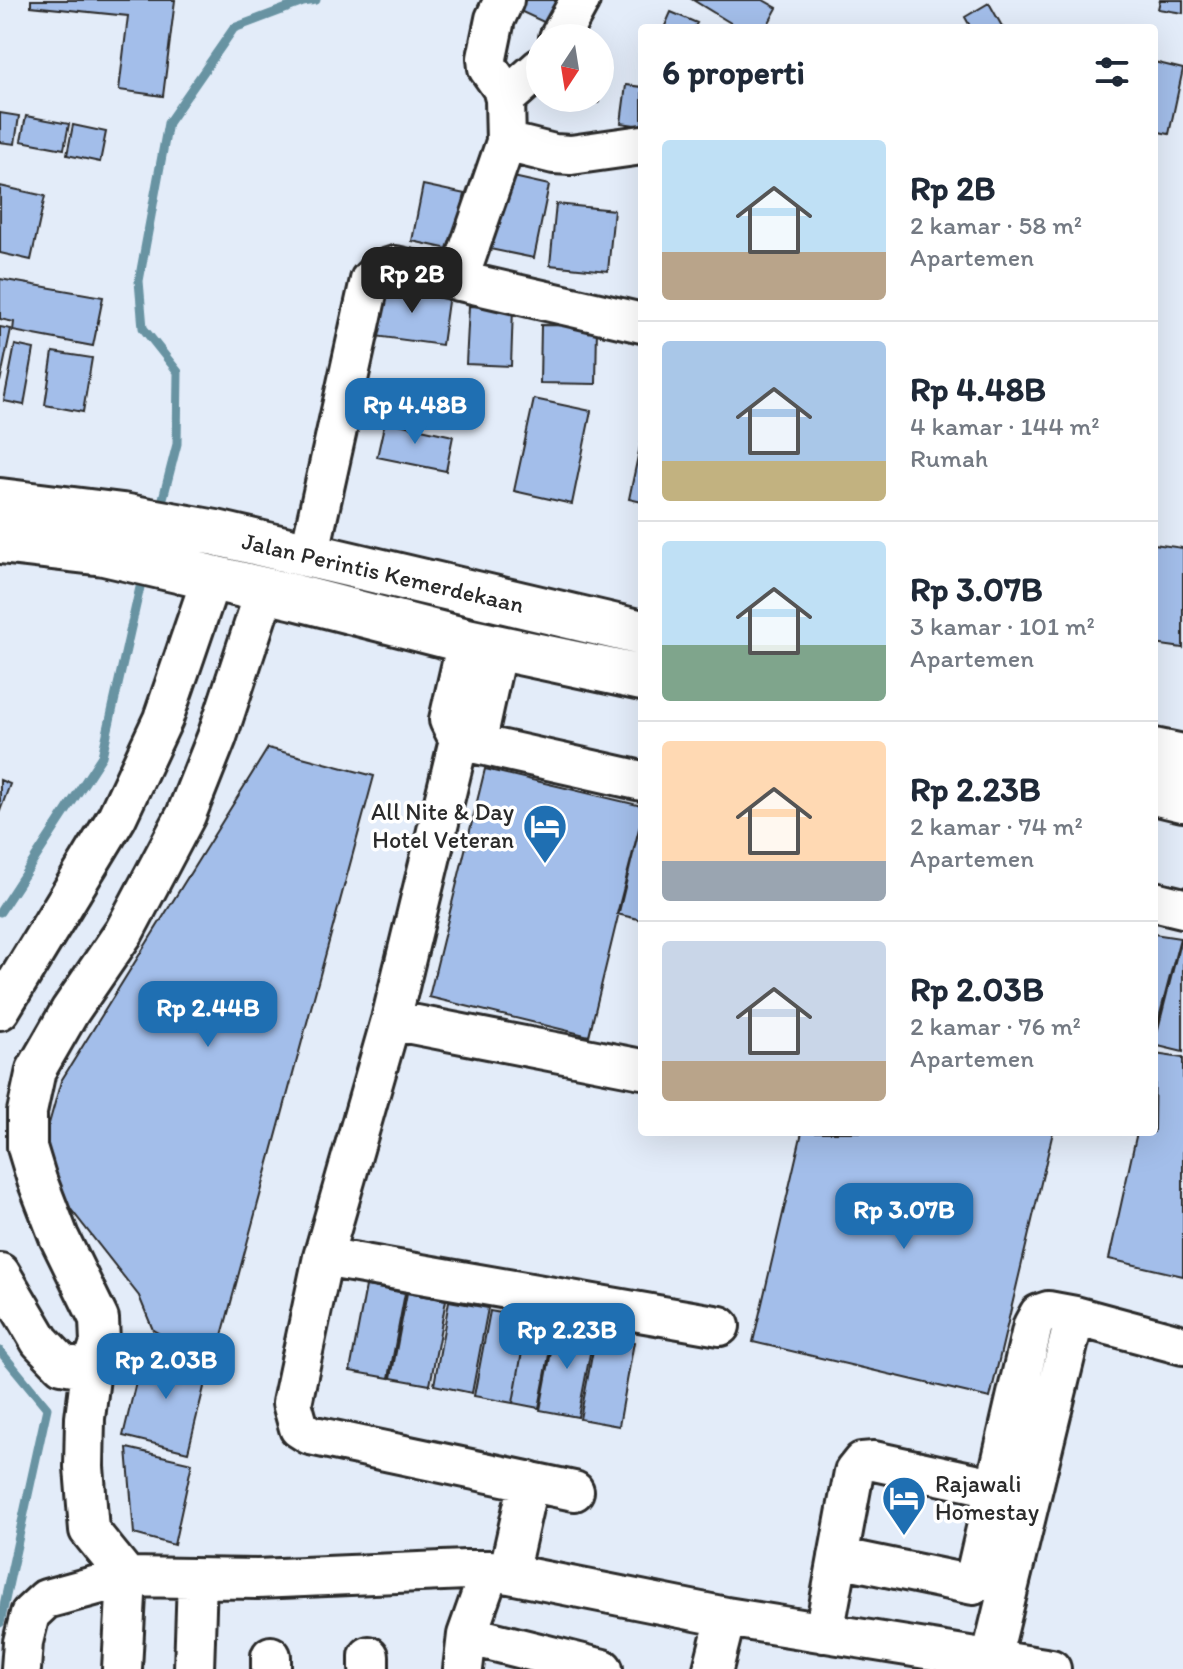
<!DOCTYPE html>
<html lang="id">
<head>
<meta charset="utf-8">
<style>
	body { margin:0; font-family:Itim,sans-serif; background:#f2f2f3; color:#1f2937; height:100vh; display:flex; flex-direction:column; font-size:30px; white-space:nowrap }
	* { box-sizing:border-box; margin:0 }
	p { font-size:26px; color:#747a83 }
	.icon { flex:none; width:44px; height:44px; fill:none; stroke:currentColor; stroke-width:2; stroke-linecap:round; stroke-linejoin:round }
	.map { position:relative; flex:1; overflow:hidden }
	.sheet { position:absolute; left:638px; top:24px; width:520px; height:1112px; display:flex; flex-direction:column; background:#fff; border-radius:8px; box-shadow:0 8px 32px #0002 }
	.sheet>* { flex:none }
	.needle { width:52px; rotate:192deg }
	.controls { position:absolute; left:526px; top:24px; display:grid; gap:16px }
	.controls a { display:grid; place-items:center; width:88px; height:88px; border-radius:50%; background:#fff; box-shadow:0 8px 32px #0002; font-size:40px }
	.price { position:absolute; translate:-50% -68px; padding:0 18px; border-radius:16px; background:#1f6fb2; color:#fff; font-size:26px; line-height:52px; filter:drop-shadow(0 2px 4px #0008) }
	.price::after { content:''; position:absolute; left:50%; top:48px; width:24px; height:18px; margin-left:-12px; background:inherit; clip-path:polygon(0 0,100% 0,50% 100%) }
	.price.selected { background:#222; color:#fff }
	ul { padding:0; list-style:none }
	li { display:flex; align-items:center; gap:24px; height:200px; padding:0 24px }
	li+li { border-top:2px solid #e0e1e3 }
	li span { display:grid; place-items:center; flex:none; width:224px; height:160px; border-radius:8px; color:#555 }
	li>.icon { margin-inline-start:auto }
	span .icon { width:96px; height:96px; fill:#fffc; stroke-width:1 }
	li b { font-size:34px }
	h2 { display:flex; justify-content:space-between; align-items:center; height:96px; padding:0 24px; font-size:34px }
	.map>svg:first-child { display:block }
</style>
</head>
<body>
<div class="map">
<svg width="1183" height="1669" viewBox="0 0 1183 1669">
	<rect width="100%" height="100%" fill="#e3ecf9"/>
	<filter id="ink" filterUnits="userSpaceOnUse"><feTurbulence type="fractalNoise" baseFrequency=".0125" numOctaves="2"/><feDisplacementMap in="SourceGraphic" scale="16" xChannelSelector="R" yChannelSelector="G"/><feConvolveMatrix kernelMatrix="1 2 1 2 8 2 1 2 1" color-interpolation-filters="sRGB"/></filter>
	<g filter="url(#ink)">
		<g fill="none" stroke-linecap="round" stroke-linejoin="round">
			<path stroke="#6893a2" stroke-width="9" d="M160 510 177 444 178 372 143 328 139 281 168 123 234 28 303 2 316 0
				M0 912 102 756 143 574
				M0 1351 47 1408 0 1623"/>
		</g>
		<path fill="#a3beea" stroke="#2b2b2b" stroke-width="2" d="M31 0H175L163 96 119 90 128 16 31 6Z
			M525 0H561L550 25 520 11Z
			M693 0H763L777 8 766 28H739Z
			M1160 0H1183V13L1158 9Z
			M989 3 1003 28H971L965 17Z
			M671 12 697 23 694 28H664Z
			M1154 62 1183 69 1169 134 1154 131Z
			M626 85 642 87V126L621 123Z
			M554 98H599V103L554 100Z
			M0 113 19 116 15 144 0 142Z
			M26 116 69 124 64 149 21 141Z
			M73 125 106 132 100 162 67 155Z
			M500 174 549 185 534 258 485 248Z
			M423 185 465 194 453 250 412 241Z
			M0 186 45 196 31 260 0 253Z
			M556 204 614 210 608 271 550 265Z
			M0 279 103 297 93 346 13 331 14 322 0 319Z
			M381 285 449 294 442 345 375 336Z
			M469 306 513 308 511 366 466 364Z
			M541 325 597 326 596 384 540 383Z
			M0 327 11 329 0 382Z
			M15 345 34 349 24 405 4 401Z
			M53 352 92 358 83 412 45 405Z
			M534 399 591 411 572 504 514 491Z
			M385 421 453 436 446 471 377 457Z
			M642 437V502L629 499Z
			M1154 544 1183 548V648L1154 644Z
			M268 748 374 776 214 1365 153 1330 139 1296 66 1203 45 1138 61 1081Z
			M485 769 642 806V817L589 1036 429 997Z
			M0 780 10 784 0 811Z
			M642 817V920L617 914Z
			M1154 934 1180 938 1154 1037Z
			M1181 938H1183V1052L1154 1045Z
			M1155 1054 1183 1058V1276L1109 1259 1137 1132H1154Z
			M802 1132H1053L990 1398 753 1342Z
			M366 1286 405 1293 389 1378 350 1371Z
			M407 1293 446 1300 430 1385 391 1378Z
			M449 1301 488 1308 472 1393 434 1385Z
			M490 1311 528 1318 513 1403 474 1396Z
			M528 1318 555 1323 539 1408 513 1403Z
			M556 1325 594 1333 578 1417 540 1410Z
			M596 1334 634 1342 619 1426 580 1419Z
			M166 1347 193 1353 189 1366 208 1371 188 1452 123 1436 142 1357 162 1362Z
			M127 1448 192 1463 174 1545 134 1534Z"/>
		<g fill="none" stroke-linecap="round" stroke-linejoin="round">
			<g stroke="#2b2b2b" stroke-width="44">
				<path id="minor" d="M559 38 580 0
					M505 99 540 68
					M506 142 554 154 571 155 642 145
					M458 281 506 142 505 99 502 88 488 68 487 58 495 19 504 0
					M309 556 370 280 379 271 395 266 642 323
					M467 641 449 720 459 740 480 726 497 648
					M642 781 459 740 391 1020 323 1257 720 1326
					M1154 901 1183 908
					M0 1010 117 817 163 719 211 579
					M391 1020 642 1069
					M323 1257 292 1403 299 1428 310 1435 574 1491
					M0 1273 40 1341 62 1364 91 1369 85 1418 84 1467 89 1530 127 1577 122 1669
					M91 1369 100 1343 99 1319 59 1237 37 1180 27 1147V1112L36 1070 70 1011 124 932 186 815 217 737 265 591
					M838 1557 973 1585 1033 1325 1039 1314 1048 1311 1075 1316
					M508 1574 529 1481
					M824 1633 854 1472 862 1462 874 1461 1021 1493
					M467 1635 490 1570
					M991 1659 1075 1316 1183 1345
					M21 1669 23 1642 30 1614 46 1599 127 1577 257 1579 466 1570H490L726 1617 1051 1669
					M194 1669 197 1579
					M271 1669V1656
					M369 1669V1656
					M463 1669 467 1635 603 1669
					M713 1669 726 1617"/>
			</g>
			<g stroke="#2b2b2b" stroke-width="50">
				<path id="highway" d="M0 501 122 516 216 533 642 633
					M0 541 104 553 295 597 467 641 642 678
					M1154 751 1183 757
					M1154 792 1183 799"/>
			</g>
			<use href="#minor" stroke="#fff" stroke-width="38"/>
			<use href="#highway" stroke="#fff" stroke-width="44"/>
		</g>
	</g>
	<defs>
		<g id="hotel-pin" transform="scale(2.3)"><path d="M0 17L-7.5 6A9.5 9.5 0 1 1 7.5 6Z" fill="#1f6fb2" stroke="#fff"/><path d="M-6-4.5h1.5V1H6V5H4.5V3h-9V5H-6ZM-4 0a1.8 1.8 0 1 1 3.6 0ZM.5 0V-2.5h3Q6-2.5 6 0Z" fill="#fff"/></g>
	</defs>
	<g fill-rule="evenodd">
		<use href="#hotel-pin" x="545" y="826"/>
		<use href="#hotel-pin" x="904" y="1498"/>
	</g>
	<g text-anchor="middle" stroke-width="7" stroke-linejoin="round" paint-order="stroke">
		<g font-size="24" fill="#2b2b2b" stroke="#fff">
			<text transform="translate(383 573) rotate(13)" y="8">Jalan Perintis Kemerdekaan</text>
		</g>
		<g font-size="24" fill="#2b2b2b" stroke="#fff" text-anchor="end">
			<text x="514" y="820">All Nite &amp; Day<tspan x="514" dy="28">Hotel Veteran</tspan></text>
			<text x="935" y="1492" text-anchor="start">Rajawali<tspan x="935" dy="28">Homestay</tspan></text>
		</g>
	</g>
</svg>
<div class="controls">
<a><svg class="needle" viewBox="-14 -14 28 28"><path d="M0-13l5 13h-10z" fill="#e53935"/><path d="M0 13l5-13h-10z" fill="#747a83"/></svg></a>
</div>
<b class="price selected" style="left:412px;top:315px">Rp 2B</b>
<b class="price" style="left:415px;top:446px">Rp 4.48B</b>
<b class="price" style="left:208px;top:1049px">Rp 2.44B</b>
<b class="price" style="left:904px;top:1251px">Rp 3.07B</b>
<b class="price" style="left:567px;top:1371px">Rp 2.23B</b>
<b class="price" style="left:166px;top:1401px">Rp 2.03B</b>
<section class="sheet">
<h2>6 properti<svg class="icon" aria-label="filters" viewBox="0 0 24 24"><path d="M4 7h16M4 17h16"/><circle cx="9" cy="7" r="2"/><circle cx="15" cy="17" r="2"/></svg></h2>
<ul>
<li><span style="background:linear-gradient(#bfe0f5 70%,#b9a48a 0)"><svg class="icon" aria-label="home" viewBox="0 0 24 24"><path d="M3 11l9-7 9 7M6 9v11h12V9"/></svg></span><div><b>Rp 2B</b><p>2 kamar · 58 m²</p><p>Apartemen</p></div></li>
<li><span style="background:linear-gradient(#a9c7e8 75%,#c2b280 0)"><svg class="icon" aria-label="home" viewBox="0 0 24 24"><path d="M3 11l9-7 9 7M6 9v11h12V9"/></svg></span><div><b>Rp 4.48B</b><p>4 kamar · 144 m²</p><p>Rumah</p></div></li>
<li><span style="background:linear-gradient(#bfe0f5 65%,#7fa58c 0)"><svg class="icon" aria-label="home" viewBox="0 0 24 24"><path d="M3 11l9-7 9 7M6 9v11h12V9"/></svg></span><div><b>Rp 3.07B</b><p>3 kamar · 101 m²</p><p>Apartemen</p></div></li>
<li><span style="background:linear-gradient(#ffd9b3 75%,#9aa5b1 0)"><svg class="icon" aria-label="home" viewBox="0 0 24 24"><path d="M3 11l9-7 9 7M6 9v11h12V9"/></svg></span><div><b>Rp 2.23B</b><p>2 kamar · 74 m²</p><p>Apartemen</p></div></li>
<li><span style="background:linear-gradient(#c9d6e8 75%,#b9a48a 0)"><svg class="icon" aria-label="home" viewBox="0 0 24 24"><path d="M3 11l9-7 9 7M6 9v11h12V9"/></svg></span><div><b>Rp 2.03B</b><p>2 kamar · 76 m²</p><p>Apartemen</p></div></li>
</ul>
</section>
</div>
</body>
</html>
